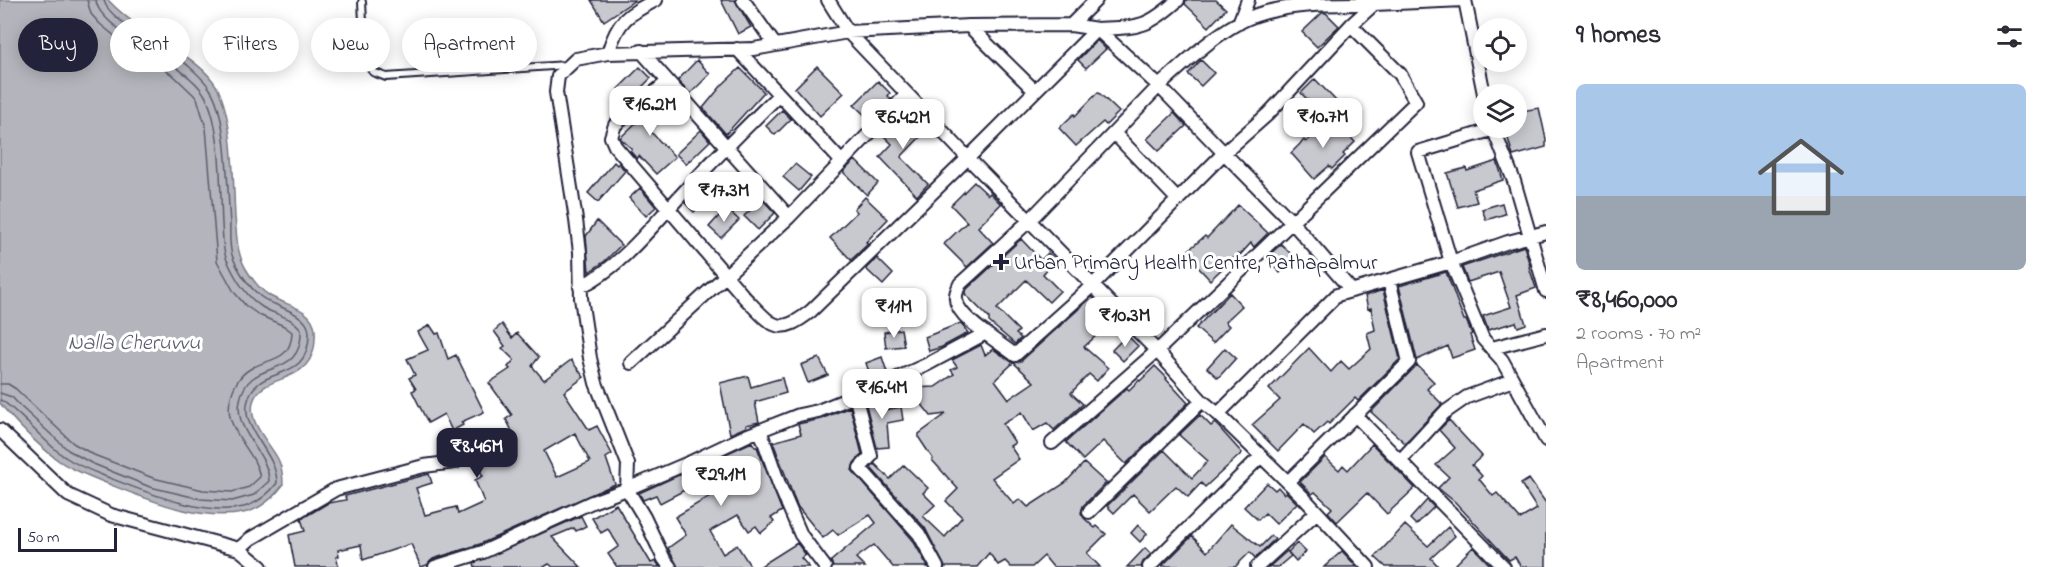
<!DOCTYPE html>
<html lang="en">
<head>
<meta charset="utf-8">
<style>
	body { margin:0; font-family:"Indie Flower",sans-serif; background:#f7f7f7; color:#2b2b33; height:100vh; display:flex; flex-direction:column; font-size:22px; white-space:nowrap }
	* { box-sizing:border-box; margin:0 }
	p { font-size:20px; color:#7c7c81 }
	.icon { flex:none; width:33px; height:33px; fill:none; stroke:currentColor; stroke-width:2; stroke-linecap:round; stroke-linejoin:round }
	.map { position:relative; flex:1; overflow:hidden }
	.drawer { display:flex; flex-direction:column; background:#fff; width:510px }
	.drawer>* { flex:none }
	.hud { position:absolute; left:18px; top:18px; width:570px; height:54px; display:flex; gap:12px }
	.tools { position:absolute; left:1473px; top:18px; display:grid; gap:12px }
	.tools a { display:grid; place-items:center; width:54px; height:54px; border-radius:50%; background:#fff; box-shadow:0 3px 15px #0003; font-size:30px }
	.scale { position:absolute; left:18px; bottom:15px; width:99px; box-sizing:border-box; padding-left:6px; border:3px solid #22223b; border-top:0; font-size:16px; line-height:21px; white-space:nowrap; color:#22223b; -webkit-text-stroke:4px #fff; paint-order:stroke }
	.price { position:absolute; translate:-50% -51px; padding:0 14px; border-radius:12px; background:#fff; color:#222; font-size:20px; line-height:39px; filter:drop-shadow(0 2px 3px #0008) }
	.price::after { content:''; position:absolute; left:50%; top:36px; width:18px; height:14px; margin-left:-9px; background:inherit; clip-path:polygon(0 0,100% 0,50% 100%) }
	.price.active { background:#22223b; color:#fff }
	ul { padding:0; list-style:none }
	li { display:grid; align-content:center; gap:12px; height:318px; padding:0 30px }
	li span { display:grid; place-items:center; height:186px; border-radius:9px; color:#555 }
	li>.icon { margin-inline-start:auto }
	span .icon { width:108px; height:108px; fill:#fffc; stroke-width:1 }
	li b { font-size:26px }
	h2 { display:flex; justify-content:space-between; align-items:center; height:72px; padding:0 30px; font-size:26px }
	.pill { padding:0 21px; border-radius:27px; background:#fff; box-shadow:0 3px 15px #0003; font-size:21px; line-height:54px }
	.pill.active { background:#22223b; color:#fff }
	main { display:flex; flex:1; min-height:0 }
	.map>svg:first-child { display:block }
</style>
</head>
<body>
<main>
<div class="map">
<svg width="1546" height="567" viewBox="0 0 1546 567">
	<rect width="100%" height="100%" fill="#fff"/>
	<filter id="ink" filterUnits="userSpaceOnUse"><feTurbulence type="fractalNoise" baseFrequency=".0167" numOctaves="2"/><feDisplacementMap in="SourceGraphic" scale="12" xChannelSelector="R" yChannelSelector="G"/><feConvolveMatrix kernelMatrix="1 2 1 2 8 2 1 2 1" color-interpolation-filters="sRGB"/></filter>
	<g filter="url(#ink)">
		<path fill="#b4b4bc" stroke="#7a7a88" stroke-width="1.5" d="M0 0H108C120 13 135 24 150 34 173 49 203 63 217 87 234 120 233 180 235 217 237 236 236 252 246 269 252 279 260 290 270 296 285 305 313 308 315 330 319 390 262 369 253 402 248 423 269 442 278 459 282 467 283 476 283 485 273 498 260 510 243 513 197 522 142 497 101 481 87 475 72 470 59 461 39 446 15 423 0 403Z"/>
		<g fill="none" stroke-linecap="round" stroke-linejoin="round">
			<path stroke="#5c5c6f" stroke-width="1.5" d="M0 384H8L16 389 73 443 94 455 153 478 203 490 232 492 249 487 260 477C254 444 212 426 237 382 255 353 291 370 292 332L284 326 259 315 246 306 234 292 217 261 206 128 197 98 174 76 122 42 100 24 91 14 87 0
				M0 393 12 397 20 406 68 450 91 463 150 487 201 499 232 501 254 495 269 481C268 451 233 432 240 400 249 355 303 383 301 329 291 316 275 315 262 307 245 296 235 278 227 260 222 250 223 235 222 224 220 189 222 124 204 94 186 62 98 30 96 0
				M0 400C9 401 51 449 65 457 77 465 89 470 102 475 141 490 202 517 244 507 257 503 269 494 277 483 277 452 239 429 248 400 258 362 310 387 309 332 308 312 273 307 260 296 248 286 237 269 232 255 229 245 230 233 230 223 227 189 228 116 210 89 204 79 194 71 185 63 169 51 106 19 104 0"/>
		</g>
		<path fill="#c8c8cf" stroke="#22223b" stroke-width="1.5" fill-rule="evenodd" d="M591 0H635L604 21Z
			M721 0H735L751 27 738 34Z
			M1186 0H1216L1226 9 1209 27 1185 4Z
			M1322 13H1326L1339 26 1317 47 1302 32Z
			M1097 40 1106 49 1086 68 1078 60Z
			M697 60 710 74 690 94 678 80Z
			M1201 60 1214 73 1201 86 1188 74Z
			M817 66 844 93 820 116 795 88Z
			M640 67 651 78 629 100 618 89Z
			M740 68 764 92 726 134 703 108 722 85Z
			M1315 79 1338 103 1324 117 1301 93Z
			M878 81 890 93 888 96 891 99 870 120 854 105Z
			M1098 92 1119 112 1106 125 1103 122 1076 146 1059 128 1074 114 1075 116Z
			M667 93 676 103 650 131 675 157 656 174 639 156 637 159 630 151 632 149 620 138Z
			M1539 108 1546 139V147L1513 156 1505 128H1516V112Z
			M782 110 791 119 775 135 766 126Z
			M903 110 925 132 901 157 928 184 917 196 880 157 892 144 881 133Z
			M1174 113 1186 126 1159 151 1147 139Z
			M1331 118 1355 142 1343 154 1345 156 1332 169 1329 166 1314 179 1291 153 1304 140 1306 142Z
			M701 130 710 141 686 164 676 154Z
			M855 160 878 183 867 195 843 172Z
			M1497 161 1503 180 1473 190 1477 202 1458 207 1447 173 1466 168 1467 171Z
			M614 162 617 165 619 163 625 171 598 202 588 193Z
			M795 164 811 177 799 191 783 177Z
			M736 173 747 185 728 204 716 193Z
			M974 182 988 195 990 193 1001 204 978 227 993 243 967 267 944 244 967 222 951 205Z
			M703 184 712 194 694 212 685 203Z
			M640 188 656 207 646 216 629 198Z
			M865 197 888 219 866 242 868 244 851 260 830 238 857 212 854 209Z
			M762 199 775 213 758 230 744 216Z
			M1502 203 1505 214 1486 220 1482 209Z
			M1238 205 1268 233 1254 247 1251 243 1240 255 1238 254 1210 280 1185 253 1205 236 1207 238Z
			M726 208 739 220 721 238 709 227Z
			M597 221 621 245 605 261 589 272 586 236Z
			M1021 239 1041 260 1048 253 1055 260 1043 274 1060 291 1049 302 1026 280 997 309 1019 331 1016 334 1021 338 1015 344 989 322V318L965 294 967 289Z
			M1281 244 1295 258 1280 273 1266 258Z
			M1524 246 1530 266 1529 267 1536 288 1517 295 1526 324 1518 327 1516 322 1488 330 1483 316 1511 307 1499 272 1468 282 1462 267Z
			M877 258 893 274 883 285 866 269Z
			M1446 272 1464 320H1466L1472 334 1470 335 1475 350 1452 358 1448 346 1417 360 1399 286Z
			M1383 290 1400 359 1358 401 1355 398 1329 424 1327 422 1314 434 1304 424 1278 451 1252 425 1280 400 1269 389 1309 348 1331 372 1341 361 1349 369 1371 349 1367 333 1375 330 1371 308 1368 309 1365 296Z
			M1230 293 1242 306 1225 322 1229 326 1213 343 1196 328Z
			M1092 297 1103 307 1089 320 1100 332 1084 347 1108 368 1097 381 1089 374 1071 393 1083 404 1054 430 1047 423 1033 431 1022 412 1003 424 1015 443 1010 446 1019 459 992 478 1014 504 1020 499 1028 507 1065 483 1084 463 1106 483 1083 506 1081 513 1084 518 1095 528 1097 526 1106 534 1087 553 1100 567H1053L1044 556 1032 567H1011L1005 561 998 565 989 553 977 567H945L925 528 871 468 875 464 890 479 904 465 928 488 923 493 935 505 923 516 945 537 962 517 946 501 958 489 932 460 933 459 919 438V434L946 414 931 416 920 402 912 403 911 388 935 387 954 374 951 370 957 367 952 360 981 345 985 355 993 349 1013 363 995 380 1009 399 1034 382 1014 363 1021 361Z
			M961 323 968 333 942 347 929 351 925 337Z
			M502 324 512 338 517 333 539 357 532 366 544 380 571 360 584 377 564 392 589 430 597 426 612 454 606 458 615 484 480 544 433 559 427 565 421 567 411 544 363 560 361 545 338 550 339 556 336 557 339 567H295L289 535 305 531 301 519 328 503 346 500 345 496 429 474 432 483 416 488 425 515 456 507 458 514 484 502 475 480 483 476 468 450 479 443 485 453 517 441 506 419 512 415 489 383 510 369 508 367 514 360 502 348 505 346 494 331ZM575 433 590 462 557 477 544 451Z
			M430 325 436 334 439 333 448 359 456 355 484 412 461 422 463 425 452 431 444 414 428 423 412 391 416 389 409 378 415 375 407 359 428 350 418 332Z
			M901 329 904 346 886 348 884 332Z
			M1127 335 1138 346 1123 361 1112 350Z
			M1225 348 1236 358 1218 378 1207 368Z
			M882 357 887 372 871 378 866 363Z
			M819 358 828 375 808 383 801 365Z
			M1417 365 1434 382 1427 389 1442 404 1405 443 1371 412Z
			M1155 366 1167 378 1166 379 1188 403 1126 464 1103 441 1083 460 1066 442 1127 388 1129 390 1139 380 1140 381Z
			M748 376 751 387 782 378 786 393 755 402 759 422 746 425V427L730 434 720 383Z
			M880 395 885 410 901 407 903 420 887 423 889 447 877 448 865 401Z
			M850 407 862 454 854 463 852 470 912 539 928 567H893L874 545 856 558 865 567H833L831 561 876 523 870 515 838 535 833 530 823 538 797 506 773 442 801 434 798 424 821 419Z
			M1200 415 1211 426 1215 423 1242 453 1205 487 1201 483 1188 497 1176 486 1150 511 1133 494 1114 513 1107 506 1164 450 1192 478 1208 461 1179 435Z
			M1449 420 1482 456 1472 465 1482 476 1479 479 1493 496 1497 493 1520 519 1537 509 1521 484 1529 479 1546 503V567H1521L1515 557 1509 560 1455 502 1438 488 1449 477 1436 465 1455 448 1439 430Z
			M752 442 755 447H757L782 511 771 518 774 522 761 533 756 526 749 531 738 515 710 531 723 554 737 545 751 567H678L668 548 686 535 675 517 729 485 721 471 660 503 656 495 643 500 639 493Z
			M1372 444 1415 488 1387 514 1367 493 1337 522 1328 512 1332 508 1315 492 1312 494 1300 482 1325 457 1339 470 1343 465 1348 470Z
			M1267 483 1275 490 1278 487 1284 494 1286 492 1297 503 1276 524 1265 513 1258 520 1244 507Z
			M1427 500 1434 507 1416 525 1410 519Z
			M616 504 651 563 656 561 660 567H617L608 554 619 546 608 529 601 533 592 518Z
			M581 516 586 526 576 531 574 528 552 537 581 567H553L549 564 544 567H475L474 563Z
			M1231 524 1260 547 1271 536 1275 539 1255 558 1250 552 1235 567 1162 566 1192 536 1207 552Z
			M1138 525 1147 534 1140 542 1131 533Z
			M1405 525 1428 546 1448 527 1455 536 1431 558 1439 567H1386L1375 557Z
			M797 543 806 555 801 558 809 567H759Z
			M1297 543 1306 552 1296 561 1288 552Z
			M1473 547 1490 565 1487 567H1453Z
			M1145 548 1151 554 1143 562 1141 567H1127Z
			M1287 551 1291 556 1278 567H1269Z
			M1342 551 1357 567H1324Z"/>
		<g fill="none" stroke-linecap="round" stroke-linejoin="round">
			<g stroke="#22223b" stroke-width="10">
				<path id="service" d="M362 2 365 62 373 72 386 77 567 65"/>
			</g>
			<g stroke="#22223b" stroke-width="16">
				<path id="minor" d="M743 0 775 45
					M828 0 848 32 969 26 1071 25 1097 29 968 158 1157 351 1202 401 1218 414 1303 497 1368 567
					M1465 0 1484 94
					M1239 23 1248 0
					M1071 25 1096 0
					M1351 25 1268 114 1224 153 1292 222 1416 102 1400 74 1351 25 1374 4 1464 0
					M969 26 1035 91
					M1097 29 1159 86C1184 64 1209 39 1238 23 1277 2 1331 4 1374 4
					M1097 29C1138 27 1146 29 1178 0
					M737 49 842 162
					M641 51 789 217 907 94
					M608 53C618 20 627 15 656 0
					M667 82 615 125 611 137 615 146 745 298C772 325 777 338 811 311L968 158 848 32 754 49 608 53 576 59 558 76 556 92 576 220 580 252 581 298 590 358 596 383 628 464 627 489 644 517 664 559 670 567
					M1159 86 1224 153 1092 286 1015 355C1001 344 965 322 958 306 954 298 956 292 960 284L1029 221Z
					M1493 128 1514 181 1546 291
					M1494 129 1418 152 1451 262 1483 339 1502 360 1546 440
					M1114 133 1178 200
					M580 287C622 266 650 228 682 194 713 160 746 127 779 95
					M1492 348 1546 334
					M631 363 789 217
					M855 395 871 456 860 468 919 534 937 567
					M1218 414 1337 295 1451 262 1508 242 1546 232
					M1355 415 1504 567
					M0 430 68 495 111 515 239 549 261 567
					M760 430 779 484 801 535 825 567
					M1052 443 1157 351 1292 222 1352 291
					M1400 461 1444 413 1467 397 1513 380
					M1288 482 1409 362 1389 280
					M1089 512 1202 401
					M239 549 250 539 336 489 424 466 455 462
					M435 567 483 552 592 502 627 489 693 461 748 435 799 415 818 411 882 385 926 365 986 333
					M1149 567 1261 456
					M1257 567 1317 512"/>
			</g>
			<use href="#service" stroke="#fff" stroke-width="6"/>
			<use href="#minor" stroke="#fff" stroke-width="12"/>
		</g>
	</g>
	<path fill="#22223b" stroke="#fff" stroke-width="2" d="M998 253h6v6h6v6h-6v6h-6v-6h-6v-6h6z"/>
	<g text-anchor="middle" stroke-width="6" stroke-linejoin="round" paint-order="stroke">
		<g font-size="21" fill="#22223b" stroke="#fff" text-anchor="start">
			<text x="1014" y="269">Urban Primary Health Centre, Pathapalmur</text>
		</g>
		<g font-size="22" font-style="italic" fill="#5c5c6f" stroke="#fff">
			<text x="134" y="349">Nalla Cheruvvu</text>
		</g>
	</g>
</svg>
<div class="tools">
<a><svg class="icon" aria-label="locate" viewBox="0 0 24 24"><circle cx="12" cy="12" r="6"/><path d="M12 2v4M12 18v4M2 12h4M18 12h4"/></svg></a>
<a><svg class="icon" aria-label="layers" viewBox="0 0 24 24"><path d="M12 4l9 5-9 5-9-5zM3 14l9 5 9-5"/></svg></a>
</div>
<div class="scale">50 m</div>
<b class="price" style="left:650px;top:137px">₹16.2M</b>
<b class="price" style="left:1323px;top:149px">₹10.7M</b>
<b class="price" style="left:903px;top:150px">₹6.42M</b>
<b class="price" style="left:724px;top:223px">₹17.3M</b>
<b class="price" style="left:894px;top:339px">₹11M</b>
<b class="price" style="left:1125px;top:348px">₹10.3M</b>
<b class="price" style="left:882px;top:420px">₹16.4M</b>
<b class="price active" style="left:477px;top:479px">₹8.46M</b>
<b class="price" style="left:721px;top:507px">₹29.1M</b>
<div class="hud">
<a class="pill active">Buy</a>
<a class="pill">Rent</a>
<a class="pill">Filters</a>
<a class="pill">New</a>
<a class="pill">Apartment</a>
</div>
</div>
<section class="drawer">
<h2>9 homes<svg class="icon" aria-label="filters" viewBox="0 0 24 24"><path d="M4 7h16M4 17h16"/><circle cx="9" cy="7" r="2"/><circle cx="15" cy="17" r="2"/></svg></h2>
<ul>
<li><span style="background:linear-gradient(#a9c7e8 60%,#9aa5b1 0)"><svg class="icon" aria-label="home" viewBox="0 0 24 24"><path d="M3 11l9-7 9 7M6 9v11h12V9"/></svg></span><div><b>₹8,460,000</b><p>2 rooms · 70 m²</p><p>Apartment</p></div></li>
</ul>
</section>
</main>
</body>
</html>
